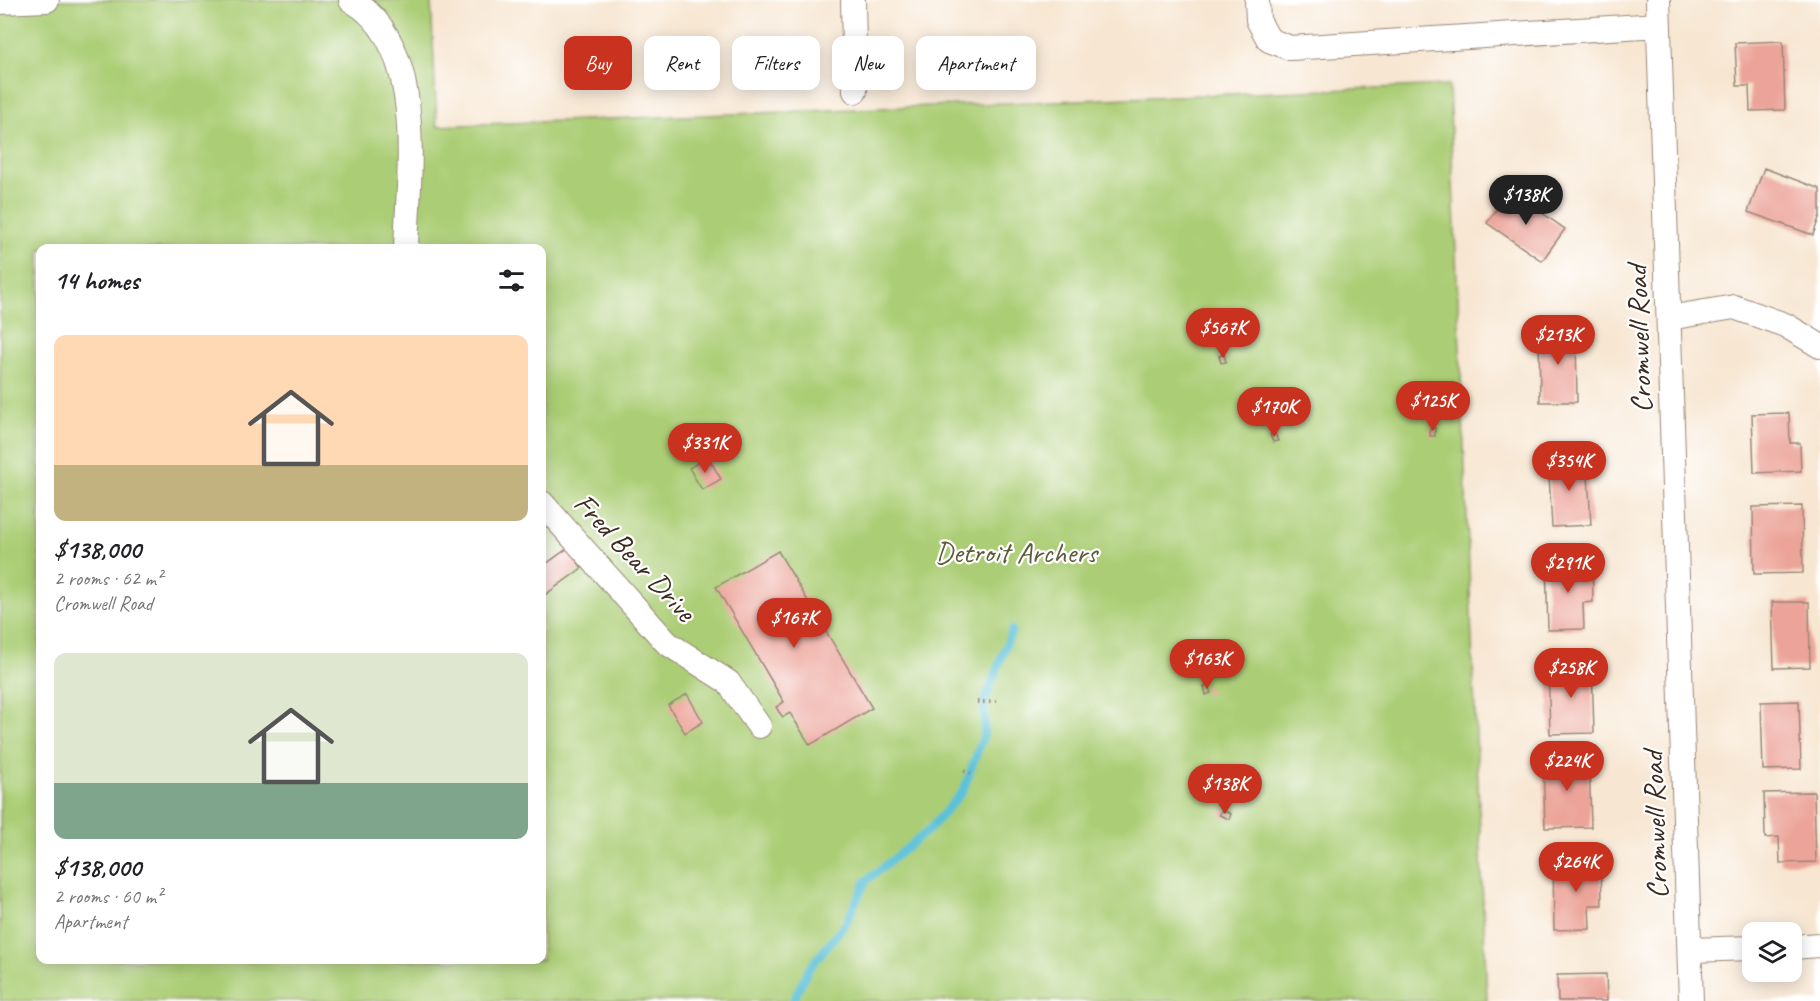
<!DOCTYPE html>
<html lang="en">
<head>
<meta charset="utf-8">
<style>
	body { margin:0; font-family:Caveat,sans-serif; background:#f2f2f2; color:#202124; height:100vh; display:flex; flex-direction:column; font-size:22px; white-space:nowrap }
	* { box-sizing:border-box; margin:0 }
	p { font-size:20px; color:#757577 }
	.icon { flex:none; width:33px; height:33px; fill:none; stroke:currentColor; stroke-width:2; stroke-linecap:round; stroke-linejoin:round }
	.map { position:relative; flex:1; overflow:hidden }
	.drawer { position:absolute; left:36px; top:244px; width:510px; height:720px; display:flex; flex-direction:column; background:#fff; border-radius:12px; box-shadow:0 3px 15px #0003 }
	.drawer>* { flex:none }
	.banner { position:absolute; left:564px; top:36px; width:570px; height:54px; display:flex; gap:12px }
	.fabs { position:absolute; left:1742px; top:922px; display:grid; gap:12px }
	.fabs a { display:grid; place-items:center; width:60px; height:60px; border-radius:12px; background:#fff; box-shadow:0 3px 15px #0003; font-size:30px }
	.price { position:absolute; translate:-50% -51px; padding:0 14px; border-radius:21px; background:#c8321e; color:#fff; font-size:20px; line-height:39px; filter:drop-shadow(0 2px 3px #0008) }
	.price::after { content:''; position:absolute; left:50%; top:36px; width:18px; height:14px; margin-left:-9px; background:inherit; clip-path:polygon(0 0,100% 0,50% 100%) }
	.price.current { background:#222; color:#fff }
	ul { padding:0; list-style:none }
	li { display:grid; align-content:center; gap:12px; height:318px; padding:0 18px }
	li span { display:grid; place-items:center; height:186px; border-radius:12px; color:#555 }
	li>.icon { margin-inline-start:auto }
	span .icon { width:108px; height:108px; fill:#fffc; stroke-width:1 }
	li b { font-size:26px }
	h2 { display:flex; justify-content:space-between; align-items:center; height:72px; padding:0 18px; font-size:26px }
	.pill { padding:0 21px; border-radius:12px; background:#fff; box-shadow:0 3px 15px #0003; font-size:21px; line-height:54px }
	.pill.current { background:#c8321e; color:#fff }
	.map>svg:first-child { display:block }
</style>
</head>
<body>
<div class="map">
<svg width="1820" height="1001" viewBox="0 0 1820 1001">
	<rect width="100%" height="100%" fill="#fff"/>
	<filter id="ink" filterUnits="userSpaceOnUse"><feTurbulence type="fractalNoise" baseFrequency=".0167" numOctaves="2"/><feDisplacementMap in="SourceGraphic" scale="12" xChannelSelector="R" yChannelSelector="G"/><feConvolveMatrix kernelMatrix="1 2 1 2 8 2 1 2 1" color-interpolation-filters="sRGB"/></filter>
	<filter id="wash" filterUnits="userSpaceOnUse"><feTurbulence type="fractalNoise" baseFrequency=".008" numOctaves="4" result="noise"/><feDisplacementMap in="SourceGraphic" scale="24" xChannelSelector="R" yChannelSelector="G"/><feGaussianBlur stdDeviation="1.35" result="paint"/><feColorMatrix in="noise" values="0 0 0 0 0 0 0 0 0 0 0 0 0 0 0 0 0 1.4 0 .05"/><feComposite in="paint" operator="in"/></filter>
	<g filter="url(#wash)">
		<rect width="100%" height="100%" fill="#f7e6d1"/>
		<path fill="#abcd75" stroke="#737c4a" stroke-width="1.5" fill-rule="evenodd" d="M0 0H431L437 126 1449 85 1487 1001H0ZM40 249H542V960H40Z"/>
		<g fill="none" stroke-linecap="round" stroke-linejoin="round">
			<path stroke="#5bc1d8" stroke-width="8" d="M793 1001 808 970 846 923 866 881 929 830 963 791 984 734 985 700 1012 630"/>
		</g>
		<g id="blocks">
			<path fill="#eca49a" d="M1783 41 1785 110 1750 111 1749 86H1737L1735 43Z
				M1764 168 1820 189V215L1813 235 1748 212Z
				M1509 190 1565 229 1542 261 1487 223Z
				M1539 331H1576L1577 402H1540Z
				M1224 354 1226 362 1221 363 1219 356Z
				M1789 413 1790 443H1800L1801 471 1754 473 1752 414Z
				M1430 428H1435V436H1430Z
				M1275 433 1278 441 1273 442 1270 435Z
				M708 457 721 479 702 490 689 468Z
				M1587 457 1591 525 1552 527 1548 458Z
				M1802 506 1803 573 1754 574 1753 507Z
				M568 548 582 568 542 597V567Z
				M778 551 872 708 810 745 790 713 783 717 779 712 776 707 784 702 716 587Z
				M1592 561 1593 602 1583 603 1584 629 1548 630 1546 562Z
				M1772 602H1809L1810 667 1774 668Z
				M1592 664 1594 733 1550 734 1548 665Z
				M1208 686 1211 693 1206 695 1204 687Z
				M687 694 703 722 685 733 668 705Z
				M1799 701 1801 769 1763 770 1761 702Z
				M1589 757 1591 827 1545 828 1543 758Z
				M1814 792 1816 862 1780 863 1779 837 1765 838 1764 793Z
				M1222 810 1231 814 1229 819 1219 815Z
				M1601 860 1602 905H1589L1590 929 1554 930 1553 861Z
				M1606 974 1607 1001H1558L1557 975Z"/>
		</g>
	</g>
	<g filter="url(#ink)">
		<use href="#blocks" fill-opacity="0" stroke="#998878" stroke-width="1.5"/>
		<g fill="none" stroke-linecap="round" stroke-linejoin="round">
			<g stroke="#998878" stroke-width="26">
				<path id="street" d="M351 0C428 44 408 175 406 249
					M853 0 855 91
					M1257 0 1258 20 1269 40 1290 48 1659 25
					M1658 0 1691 1001
					M0 2 47 0
					M1669 318 1734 307 1785 325 1820 346
					M542 503 667 643 728 682 759 726
					M1791 947 1820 945
					M1690 950 1752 948"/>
			</g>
			<path stroke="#998878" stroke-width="4" stroke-dasharray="1.5 4.5" stroke-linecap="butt" d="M977 702H996
				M964 771 974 775"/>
			<use href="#street" stroke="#fff" stroke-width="24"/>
		</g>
	</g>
	<g text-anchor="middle" stroke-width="4.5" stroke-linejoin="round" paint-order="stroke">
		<g font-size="30" fill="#3b2a1e" stroke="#fff">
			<text transform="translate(1639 339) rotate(-92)" y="10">Cromwell Road</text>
			<text transform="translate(635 557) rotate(47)" y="10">Fred Bear Drive</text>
			<text transform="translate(1655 825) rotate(-92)" y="10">Cromwell Road</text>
		</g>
		<g font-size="30" fill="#5d5b38" stroke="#fff">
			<text x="1016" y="562">Detroit Archers</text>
		</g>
	</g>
</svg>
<div class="fabs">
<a><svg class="icon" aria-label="layers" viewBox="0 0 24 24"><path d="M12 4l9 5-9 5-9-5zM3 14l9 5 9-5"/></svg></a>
</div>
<b class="price current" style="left:1526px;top:226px">$138K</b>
<b class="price" style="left:1223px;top:359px">$567K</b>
<b class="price" style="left:1558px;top:366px">$213K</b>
<b class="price" style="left:1433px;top:432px">$125K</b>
<b class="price" style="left:1274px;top:438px">$170K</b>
<b class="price" style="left:705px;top:474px">$331K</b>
<b class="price" style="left:1569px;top:492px">$354K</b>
<b class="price" style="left:1568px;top:594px">$291K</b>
<b class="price" style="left:794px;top:649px">$167K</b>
<b class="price" style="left:1207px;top:690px">$163K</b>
<b class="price" style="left:1571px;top:699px">$258K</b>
<b class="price" style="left:1567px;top:792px">$224K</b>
<b class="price" style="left:1225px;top:815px">$138K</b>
<b class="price" style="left:1576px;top:893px">$264K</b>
<div class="banner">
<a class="pill current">Buy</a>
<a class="pill">Rent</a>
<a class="pill">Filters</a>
<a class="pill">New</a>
<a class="pill">Apartment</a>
</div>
<section class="drawer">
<h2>14 homes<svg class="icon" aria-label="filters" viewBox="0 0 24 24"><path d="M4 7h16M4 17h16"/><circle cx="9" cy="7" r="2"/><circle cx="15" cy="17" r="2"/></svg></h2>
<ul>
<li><span style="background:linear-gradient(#ffd9b3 70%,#c2b280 0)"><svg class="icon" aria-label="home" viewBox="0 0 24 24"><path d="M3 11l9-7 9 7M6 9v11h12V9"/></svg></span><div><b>$138,000</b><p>2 rooms · 62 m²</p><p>Cromwell Road</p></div></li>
<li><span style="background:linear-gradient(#dfe7d0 70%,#7fa58c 0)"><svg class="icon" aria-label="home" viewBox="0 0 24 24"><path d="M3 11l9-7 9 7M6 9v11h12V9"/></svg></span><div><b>$138,000</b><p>2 rooms · 60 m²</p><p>Apartment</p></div></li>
</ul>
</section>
</div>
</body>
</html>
